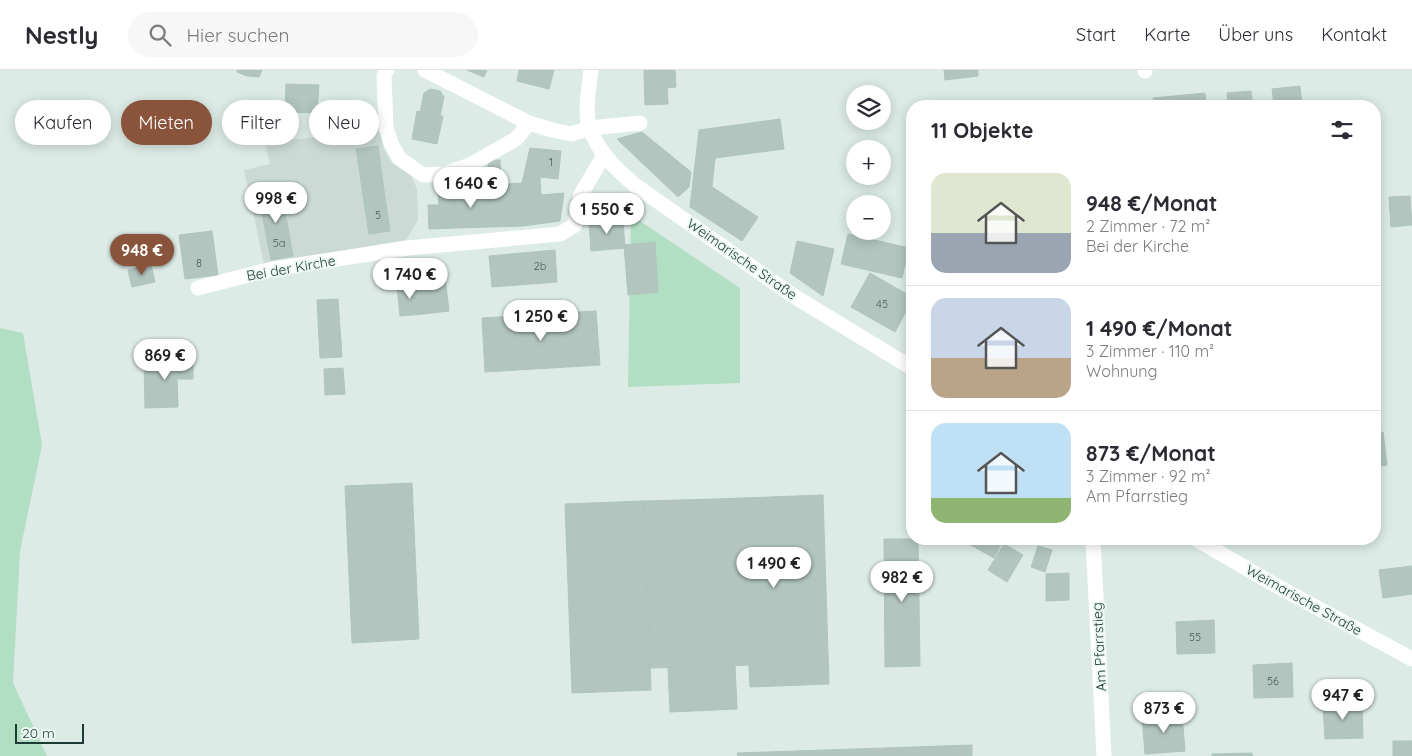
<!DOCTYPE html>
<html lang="de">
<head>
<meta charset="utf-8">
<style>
	body { margin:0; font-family:Quicksand,sans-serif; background:#f7f7f7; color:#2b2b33; height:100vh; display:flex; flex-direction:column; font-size:19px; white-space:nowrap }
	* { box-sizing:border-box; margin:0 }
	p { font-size:16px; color:#7c7c81 }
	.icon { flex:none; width:28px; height:28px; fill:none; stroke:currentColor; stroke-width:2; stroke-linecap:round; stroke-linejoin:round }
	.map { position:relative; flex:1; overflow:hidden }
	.panel { position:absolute; left:906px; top:30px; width:475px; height:445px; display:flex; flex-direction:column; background:#fff; border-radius:20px; box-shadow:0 2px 12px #0003 }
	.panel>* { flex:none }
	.top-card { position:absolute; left:15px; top:30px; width:475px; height:45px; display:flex; gap:10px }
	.fabs { position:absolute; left:846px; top:15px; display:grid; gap:10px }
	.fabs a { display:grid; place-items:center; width:45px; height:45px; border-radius:50%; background:#fff; box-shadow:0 2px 12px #0003; font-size:25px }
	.scale { position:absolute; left:15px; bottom:12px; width:69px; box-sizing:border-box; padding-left:5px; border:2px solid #1d3b36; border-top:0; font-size:14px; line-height:18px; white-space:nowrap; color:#1d3b36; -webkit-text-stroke:4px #edf7f3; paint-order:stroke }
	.price { position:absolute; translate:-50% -42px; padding:0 11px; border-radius:18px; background:#fff; color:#222; font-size:16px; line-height:32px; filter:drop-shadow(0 1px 2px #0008) }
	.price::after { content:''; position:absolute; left:50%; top:30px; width:15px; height:11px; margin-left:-8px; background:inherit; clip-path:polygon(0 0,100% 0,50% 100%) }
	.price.selected { background:#8a543c; color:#fff }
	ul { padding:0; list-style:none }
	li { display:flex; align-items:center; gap:15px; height:125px; padding:0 25px }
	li+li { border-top:1px solid #e1e1e2 }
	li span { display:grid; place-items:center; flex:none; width:140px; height:100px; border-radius:15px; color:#555 }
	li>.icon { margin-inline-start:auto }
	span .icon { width:60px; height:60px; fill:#fffc; stroke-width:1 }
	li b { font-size:21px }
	h2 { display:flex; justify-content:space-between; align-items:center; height:60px; padding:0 25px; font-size:21px }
	.tag { padding:0 18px; border-radius:22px; background:#fff; box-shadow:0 2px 12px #0003; font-size:18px; line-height:45px }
	.tag.selected { background:#8a543c; color:#fff }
	header { display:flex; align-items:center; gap:30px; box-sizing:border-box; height:70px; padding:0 25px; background:#fff; border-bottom:1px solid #e1e1e2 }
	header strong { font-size:24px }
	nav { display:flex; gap:28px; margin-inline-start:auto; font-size:18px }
	.search { width:350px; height:45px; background:#f7f7f7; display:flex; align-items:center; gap:12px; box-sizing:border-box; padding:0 18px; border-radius:28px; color:#7c7c81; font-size:19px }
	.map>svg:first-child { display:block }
</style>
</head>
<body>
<header>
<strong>Nestly</strong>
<div class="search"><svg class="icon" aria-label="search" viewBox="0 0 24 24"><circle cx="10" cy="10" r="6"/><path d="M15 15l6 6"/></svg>Hier suchen</div>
<nav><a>Start</a><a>Karte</a><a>Über uns</a><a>Kontakt</a></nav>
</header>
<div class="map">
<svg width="1412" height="686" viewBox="0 0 1412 686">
	<rect width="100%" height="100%" fill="#dcebe6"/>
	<path fill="#cbdad5" d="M380 62 384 80 392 93 411 105 417 119 418 150 406 170 264 194 244 100 270 94 265 72Z"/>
	<path fill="#b2dfc3" d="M631 145 740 218V313L628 317Z
		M0 258 23 263 42 375 20 481 13 613 47 686H0Z"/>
	<path fill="#b2c5bf" stroke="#aec5be" d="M237 0H262L259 7 247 6 237 2Z
		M467 0H487L484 7Z
		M519 0H554L549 19 517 11Z
		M644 0H675L676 17 667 18 668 34 645 35Z
		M944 0H978V6L945 10Z
		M286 14 319 15 317 43 285 42Z
		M1300 16 1302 36H1274L1272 19Z
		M430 19 440 21 444 27 440 46H443L437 74 412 69 417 41 420 42 424 23Z
		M1251 21 1253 36H1228L1227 23Z
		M1205 23 1206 36H1154L1153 28Z
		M377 42 378 60 357 62 356 44Z
		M780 49 784 79 715 88 712 117 758 147 742 171 690 137 699 60Z
		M642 62 691 102 689 117 678 127 617 69Z
		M378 76 385 128 364 131 356 79Z
		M530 78 561 81 558 109 540 107 541 125 564 123 560 151 523 156 522 113Z
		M488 90H500L501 114 488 115Z
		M522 113 523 156 489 157 488 115Z
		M281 119 293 186 271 190 258 123Z
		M488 121 489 157 455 158 454 122Z
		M454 122 455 158 429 159 428 135H439L438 123Z
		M1410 126 1412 155 1391 157 1389 127Z
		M385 128 390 161 369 164 364 131Z
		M623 150 625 178 591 181 589 152Z
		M212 161 218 205 185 209 179 165Z
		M848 164 909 178 902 208 841 194Z
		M797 171 834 179 823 226 790 203Z
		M655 172 658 222 628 225 624 175Z
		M555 180 557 212 492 217 489 186Z
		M151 195 155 212 132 217 128 200Z
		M870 203 912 227V230L895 262 851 237Z
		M445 207 449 241 423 244 419 210Z
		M420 214 423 244 400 246 397 216Z
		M338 229 342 287 320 288 317 230Z
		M596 241 600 295 485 302 482 248Z
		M193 289V309H177L178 337 145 338 144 290Z
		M343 298 345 324 325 325 324 299Z
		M1383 362 1387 395 1375 397V363Z
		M412 413 419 569 352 573 345 416Z
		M823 425 829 614 750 617 749 595 721 596 716 429Z
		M716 429 721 596 650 598 644 431Z
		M644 431 651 620 572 623 565 434Z
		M884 469H918L920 596 885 597Z
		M972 469H998L1003 471 994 488 969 474Z
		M1004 474 1023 485 1007 512 988 500Z
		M1038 476 1052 480 1045 502 1031 497Z
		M1412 496V524L1383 528 1379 500Z
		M1069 503V530L1046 531V504Z
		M1214 550 1215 583 1177 584 1176 552Z
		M1292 593 1293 627 1254 628 1253 595Z
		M735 595 737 639 670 642 668 598Z
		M1362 633 1363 668 1325 669 1323 635Z
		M1182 644 1185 681 1145 684 1142 647Z
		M1393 671H1412V686H1393Z
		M972 675V686H738L737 683Z
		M1252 683 1253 686H1212V684Z"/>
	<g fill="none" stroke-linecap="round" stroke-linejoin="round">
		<path stroke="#fff" stroke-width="15" d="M387 0 384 6 386 57 391 73 399 88 423 105 443 104 470 95 516 69 529 53
			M425 0 529 53 552 60 571 64 590 58 640 53
			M591 0C589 18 584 41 590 59 599 83 617 100 636 116L792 225 912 298
			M1145 0V1
			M198 218 272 199 408 178 560 164 575 155 581 124 604 85
			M1093 469 1104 686
			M1196 469 1275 515 1412 589"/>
	</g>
	<g text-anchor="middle" stroke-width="4" stroke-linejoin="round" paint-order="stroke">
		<g font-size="11" fill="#425e58">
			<text x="551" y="96">1</text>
			<text x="378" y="149">5</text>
			<text x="279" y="177">5a</text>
			<text x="199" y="197">8</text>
			<text x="540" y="200">2b</text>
			<text x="882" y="238">45</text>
			<text x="1195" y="571">55</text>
			<text x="1273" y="615">56</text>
		</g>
		<g font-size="14" fill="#1d3b36" stroke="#edf7f3">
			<text transform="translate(742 189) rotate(35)" y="5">Weimarische Straße</text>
			<text transform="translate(291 198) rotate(-10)" y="5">Bei der Kirche</text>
			<text transform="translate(1304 530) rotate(29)" y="5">Weimarische Straße</text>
			<text transform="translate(1099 577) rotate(-93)" y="5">Am Pfarrstieg</text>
		</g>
	</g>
</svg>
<div class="fabs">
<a><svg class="icon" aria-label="layers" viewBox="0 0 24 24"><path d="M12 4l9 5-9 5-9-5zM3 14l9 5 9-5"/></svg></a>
<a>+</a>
<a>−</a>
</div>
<div class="scale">20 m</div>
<b class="price" style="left:471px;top:139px">1 640 €</b>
<b class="price" style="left:276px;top:154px">998 €</b>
<b class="price" style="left:607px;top:165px">1 550 €</b>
<b class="price selected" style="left:142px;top:206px">948 €</b>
<b class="price" style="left:410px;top:230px">1 740 €</b>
<b class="price" style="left:541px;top:272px">1 250 €</b>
<b class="price" style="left:165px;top:311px">869 €</b>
<b class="price" style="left:774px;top:519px">1 490 €</b>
<b class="price" style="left:902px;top:533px">982 €</b>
<b class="price" style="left:1343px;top:651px">947 €</b>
<b class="price" style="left:1164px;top:664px">873 €</b>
<div class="top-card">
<a class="tag">Kaufen</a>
<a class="tag selected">Mieten</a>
<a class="tag">Filter</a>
<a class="tag">Neu</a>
</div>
<section class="panel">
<h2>11 Objekte<svg class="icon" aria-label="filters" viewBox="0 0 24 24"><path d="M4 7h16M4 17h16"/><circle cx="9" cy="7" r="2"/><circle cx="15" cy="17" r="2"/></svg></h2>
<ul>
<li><span style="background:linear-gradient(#dfe7d0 60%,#9aa5b1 0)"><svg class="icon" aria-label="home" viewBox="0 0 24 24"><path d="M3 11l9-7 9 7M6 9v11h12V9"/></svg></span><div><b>948 €/Monat</b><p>2 Zimmer · 72 m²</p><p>Bei der Kirche</p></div></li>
<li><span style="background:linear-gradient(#c9d6e8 60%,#b9a48a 0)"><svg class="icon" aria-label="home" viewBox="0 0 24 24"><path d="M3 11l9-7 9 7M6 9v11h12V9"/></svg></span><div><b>1 490 €/Monat</b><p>3 Zimmer · 110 m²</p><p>Wohnung</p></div></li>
<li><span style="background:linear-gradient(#bfe0f5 75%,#8fb573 0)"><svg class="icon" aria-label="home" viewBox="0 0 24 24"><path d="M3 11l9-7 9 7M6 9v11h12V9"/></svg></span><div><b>873 €/Monat</b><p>3 Zimmer · 92 m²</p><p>Am Pfarrstieg</p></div></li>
</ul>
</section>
</div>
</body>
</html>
